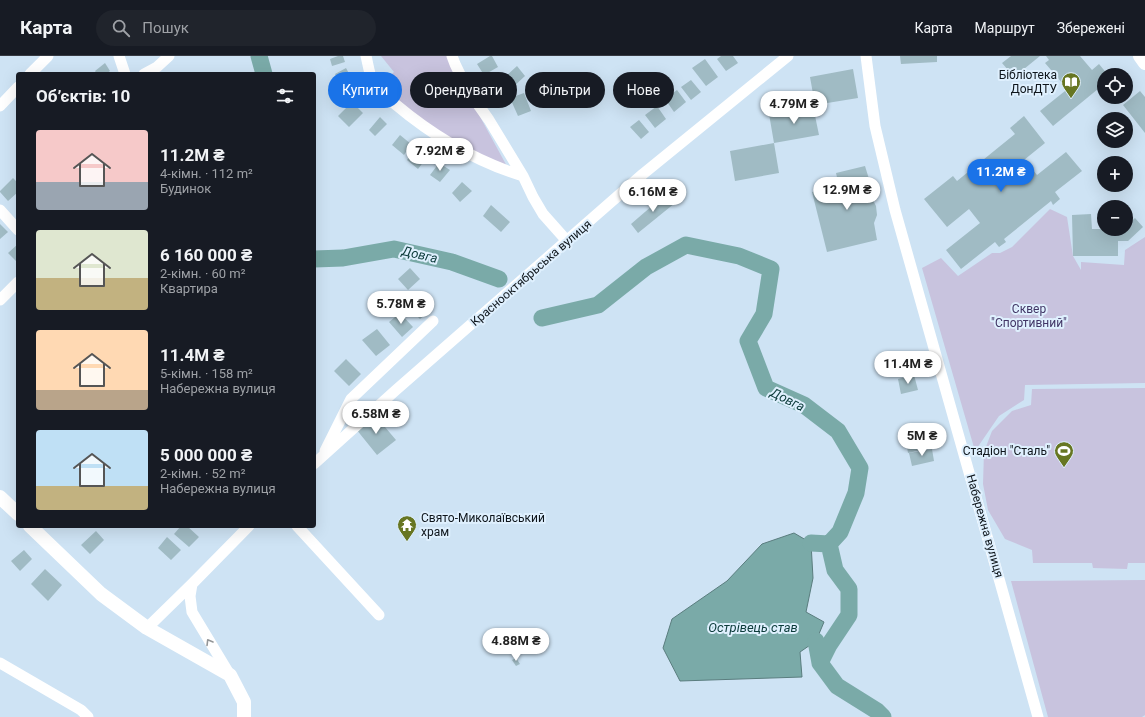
<!DOCTYPE html>
<html lang="uk">
<head>
<meta charset="utf-8">
<style>
	body { margin:0; font-family:Roboto,sans-serif; background:#20242c; color:#f1f3f6; height:100vh; display:flex; flex-direction:column; font-size:15px; white-space:nowrap }
	* { box-sizing:border-box; margin:0 }
	p { font-size:13px; color:#9ea1a6 }
	.icon { flex:none; width:22px; height:22px; fill:none; stroke:currentColor; stroke-width:2; stroke-linecap:round; stroke-linejoin:round }
	.map { position:relative; flex:1; overflow:hidden }
	.panel { position:absolute; left:16px; top:16px; width:300px; height:456px; display:flex; flex-direction:column; background:#171b24; border-radius:4px; box-shadow:0 4px 16px #0002 }
	.panel>* { flex:none }
	.hud { position:absolute; left:328px; top:16px; width:380px; height:36px; display:flex; gap:8px }
	.tools { position:absolute; left:1097px; top:12px; display:grid; gap:8px }
	.tools a { display:grid; place-items:center; width:36px; height:36px; border-radius:50%; background:#171b24; box-shadow:0 4px 16px #0002; font-size:20px }
	.price { position:absolute; translate:-50% -34px; padding:0 9px; border-radius:14px; background:#fff; color:#222; font-size:13px; line-height:26px; filter:drop-shadow(0 1px 2px #0008) }
	.price::after { content:''; position:absolute; left:50%; top:24px; width:12px; height:9px; margin-left:-6px; background:inherit; clip-path:polygon(0 0,100% 0,50% 100%) }
	.price.current { background:#1a73e8; color:#fff }
	ul { padding:0; list-style:none }
	li { display:flex; align-items:center; gap:12px; height:100px; padding:0 20px }
	li span { display:grid; place-items:center; flex:none; width:112px; height:80px; border-radius:4px; color:#555 }
	li>.icon { margin-inline-start:auto }
	span .icon { width:48px; height:48px; fill:#fffc; stroke-width:1 }
	li b { font-size:17px }
	h2 { display:flex; justify-content:space-between; align-items:center; height:48px; padding:0 20px; font-size:17px }
	.tag { padding:0 14px; border-radius:18px; background:#171b24; box-shadow:0 4px 16px #0002; font-size:14px; line-height:36px }
	.tag.current { background:#1a73e8; color:#fff }
	header { display:flex; align-items:center; gap:24px; box-sizing:border-box; height:56px; padding:0 20px; background:#171b24; border-bottom:1px solid #363941 }
	header strong { font-size:19px }
	nav { display:flex; gap:22px; margin-inline-start:auto; font-size:14px }
	.search { width:280px; height:36px; background:#20242c; display:flex; align-items:center; gap:10px; box-sizing:border-box; padding:0 14px; border-radius:22px; color:#9ea1a6; font-size:15px }
	.map>svg:first-child { display:block }
</style>
</head>
<body>
<header>
<strong>Карта</strong>
<div class="search"><svg class="icon" aria-label="search" viewBox="0 0 24 24"><circle cx="10" cy="10" r="6"/><path d="M15 15l6 6"/></svg>Пошук</div>
<nav><a>Карта</a><a>Маршрут</a><a>Збережені</a></nav>
</header>
<div class="map">
<svg width="1145" height="661" viewBox="0 0 1145 661">
	<rect width="100%" height="100%" fill="#cee3f4"/>
	<path fill="#c8c3de" d="M381 0H447L509 114 443 79 410 57 379 28 394 16Z
		M1050 153 1067 161 1073 200 1081 214V206L1124 209 1125 194 1145 181V327L1025 329 1024 344 999 360 975 395 922 212 941 202 958 220 992 197H1000L1012 191Z
		M1145 332V507H1128L1127 513 1093 512 1092 507H1033L1032 494 1005 483 988 454 983 428 984 396 992 375 1012 355 1031 349 1032 333Z
		M1145 524V659L1142 661H1048L1011 525Z"/>
	<path fill="#7aaaa8" stroke="#5a7d7e" d="M794 477 811 487 813 522 806 556 824 566 816 585 800 596 802 621 680 625 663 592 672 563 727 525 762 488Z"/>
	<g fill="none" stroke-linecap="round" stroke-linejoin="round">
		<path stroke="#7aaaa8" stroke-width="17" d="M259 0 264 18
			M314 203 343 202 394 193 452 206 499 223
			M542 262 598 249 646 211 686 189 739 200 771 213 764 258 748 285 766 332 804 349 838 375 860 412 856 437 840 476 829 488 835 514 849 533V559L829 589 820 607 837 630 877 655 883 661
			M811 487 829 488
			M816 585 820 607"/>
	</g>
	<path fill="#a0bbc4" d="M338 0H343L345 6 332 10 330 3Z
		M490 0H492L498 11 484 19 477 8Z
		M721 0H733L738 7 726 15 717 3Z
		M900 0H937V6L901 8Z
		M1011 0H1040L1014 21 1002 7Z
		M1046 0H1080L1092 14 1099 8 1108 19H1104V28L1053 70 1040 55 1070 31 1066 26 1063 28 1045 7 1049 4Z
		M705 3 718 21 706 30 692 12Z
		M105 7 110 15 106 18H97L95 15Z
		M517 10 525 20 512 32 503 23Z
		M346 12 353 25 342 30 335 18Z
		M853 13 858 42 815 49 810 21Z
		M691 24 701 36 691 44 681 31Z
		M677 34 686 46 674 56 665 43Z
		M1140 35 1145 41V77L1123 49Z
		M524 37 531 55 518 60 510 42Z
		M352 46 363 57 349 71 338 60Z
		M657 50 666 63 655 72 645 59Z
		M813 50 819 79 774 87 769 58Z
		M1024 60 1045 87 1024 104 1037 119 1066 96 1082 115 1055 136 1060 143 1053 149 1051 145 1004 183 1006 186 999 191 995 186 961 213 946 194 980 167 969 153 947 171 924 143 953 120 957 125 1015 78 1010 72Z
		M380 61 387 68 375 80 369 74Z
		M639 64 649 76 641 83 630 71Z
		M400 79 411 88 404 99 392 89Z
		M422 84 434 92 418 113 407 104Z
		M774 87 779 117 735 125 730 95Z
		M439 107 450 114 440 126 430 119Z
		M865 110 869 123 864 126 867 140 873 144 876 150 877 159 874 167 877 184 827 196 812 136 839 130 836 117Z
		M13 122 18 127V136L8 145 0 136V135Z
		M462 126 472 135 460 146 452 137Z
		M667 137 675 147 638 177 631 168Z
		M491 149 510 166 501 176 483 160Z
		M1091 158 1092 173H1126V170L1135 162 1143 171 1128 185H1118V200H1073L1072 159Z
		M0 168 8 176 0 183Z
		M18 188V207L8 197Z
		M410 212 420 223 408 234 398 223Z
		M415 242 428 256 420 263 407 250Z
		M400 257 413 271 402 281 389 266Z
		M377 273 390 289 376 300 362 284Z
		M346 303 361 318 349 330 334 315Z
		M914 319 918 334 901 338 898 323Z
		M374 358 396 384 377 399 356 373Z
		M929 380 931 392 908 397 906 385Z
		M932 393 934 405 912 410 909 397Z
		M181 470H187L199 481 189 491 174 478Z
		M96 475 104 484 90 498 81 489Z
		M167 481 181 494 171 504 158 492Z
		M24 494 32 503 20 515 11 505Z
		M45 513 62 529 48 545 31 528Z
		M516 602 520 608 516 610 512 604Z"/>
	<g fill="none" stroke-linecap="round" stroke-linejoin="round">
		<path stroke="#fff" stroke-width="11" d="M119 0 125 18
			M366 0C368 8 369 16 372 24 377 34 387 41 395 48 432 79 477 106 523 120
			M452 0 455 8 467 33 489 64 523 120 533 141 543 158 567 185
			M866 0 875 70 895 154 1038 661
			M30 18 48 0
			M144 18 157 11 169 0
			M0 50 18 31
			M0 154 18 174
			M0 244 18 226
			M325 395 351 343 433 265
			M314 408 396 334 643 118 788 0
			M297 470 379 559
			M192 528 190 540 192 556 230 619
			M147 572 192 528 249 470
			M0 607 81 654 88 661"/>
		<path stroke="#fff" stroke-width="14" d="M1140 0 1145 7
			M0 441 18 458
			M30 470 101 538 147 572 230 619 244 646V661"/>
	</g>
	<defs><path id="oneway-chevron" d="M-2-3.5L2.5 0L-2 3.5" fill="none" stroke-width="1.6" stroke-linecap="round" stroke-linejoin="round"/></defs>
	<use stroke="#939698" href="#oneway-chevron" transform="translate(209 586) rotate(-121)"/>
	<defs>
		<g id="library-pin" transform="scale(1)"><path d="M0 17L-7.5 6A9.5 9.5 0 1 1 7.5 6Z" fill="#677622" stroke="#dff0fe"/><path d="M-6-4Q-3-5.5-.7-3.5V5Q-3 3-6 4ZM6-4Q3-5.5 .7-3.5V5Q3 3 6 4Z" fill="#fff"/></g>
		<g id="stadium-pin" transform="scale(1)"><path d="M0 17L-7.5 6A9.5 9.5 0 1 1 7.5 6Z" fill="#677622" stroke="#dff0fe"/><path d="M0-5a6.5 5 0 1 0 0 10a6.5 5 0 1 0 0-10ZM-3.5-1.8h7v3.6h-7Z" fill="#fff"/></g>
		<g id="temple-pin" transform="scale(1)"><path d="M0 17L-7.5 6A9.5 9.5 0 1 1 7.5 6Z" fill="#677622" stroke="#dff0fe"/><path d="M0-6L5-2H3V0L6.5 2.5H4V6H1.5V3h-3V6H-4V2.5H-6.5L-3 0V-2H-5Z" fill="#fff"/></g>
	</defs>
	<g fill-rule="evenodd">
		<use href="#library-pin" x="1071" y="26"/>
		<use href="#stadium-pin" x="1064" y="395"/>
		<use href="#temple-pin" x="407" y="469"/>
	</g>
	<g text-anchor="middle" stroke-width="4" stroke-linejoin="round" paint-order="stroke">
		<g font-size="12" fill="#0e151b" stroke="#dff0fe" text-anchor="end">
			<text x="1057" y="23">Бібліотека<tspan x="1057" dy="14">ДонДТУ</tspan></text>
			<text x="1050" y="399">Стадіон "Сталь"</text>
			<text x="421" y="466" text-anchor="start">Свято-Миколаївський<tspan x="421" dy="14">храм</tspan></text>
		</g>
		<g font-size="12" fill="#0e151b" stroke="#dff0fe">
			<text transform="translate(531 217) rotate(-41)" y="4">Краснооктябрьська вулиця</text>
			<text transform="translate(985 470) rotate(74)" y="4">Набережна вулиця</text>
		</g>
		<g font-size="12" fill="#413565" stroke="#dff0fe">
			<text x="1029" y="257">Сквер<tspan x="1029" dy="14">"Спортивний"</tspan></text>
		</g>
		<g font-size="13" font-style="italic" fill="#0c3b3a" stroke="#dff0fe">
			<text transform="translate(420 198) rotate(13)" y="5">Довга</text>
			<text transform="translate(788 343) rotate(26)" y="5">Довга</text>
			<text x="753" y="576">Острівець став</text>
		</g>
	</g>
</svg>
<div class="tools">
<a><svg class="icon" aria-label="locate" viewBox="0 0 24 24"><circle cx="12" cy="12" r="6"/><path d="M12 2v4M12 18v4M2 12h4M18 12h4"/></svg></a>
<a><svg class="icon" aria-label="layers" viewBox="0 0 24 24"><path d="M12 4l9 5-9 5-9-5zM3 14l9 5 9-5"/></svg></a>
<a>+</a>
<a>−</a>
</div>
<b class="price" style="left:794px;top:69px">4.79M ₴</b>
<b class="price" style="left:440px;top:116px">7.92M ₴</b>
<b class="price current" style="left:1001px;top:137px">11.2M ₴</b>
<b class="price" style="left:847px;top:155px">12.9M ₴</b>
<b class="price" style="left:653px;top:157px">6.16M ₴</b>
<b class="price" style="left:401px;top:269px">5.78M ₴</b>
<b class="price" style="left:908px;top:329px">11.4M ₴</b>
<b class="price" style="left:376px;top:379px">6.58M ₴</b>
<b class="price" style="left:922px;top:401px">5M ₴</b>
<b class="price" style="left:516px;top:606px">4.88M ₴</b>
<div class="hud">
<a class="tag current">Купити</a>
<a class="tag">Орендувати</a>
<a class="tag">Фільтри</a>
<a class="tag">Нове</a>
</div>
<section class="panel">
<h2>Об’єктів: 10<svg class="icon" aria-label="filters" viewBox="0 0 24 24"><path d="M4 7h16M4 17h16"/><circle cx="9" cy="7" r="2"/><circle cx="15" cy="17" r="2"/></svg></h2>
<ul>
<li><span style="background:linear-gradient(#f6c9c9 65%,#9aa5b1 0)"><svg class="icon" aria-label="home" viewBox="0 0 24 24"><path d="M3 11l9-7 9 7M6 9v11h12V9"/></svg></span><div><b>11.2M ₴</b><p>4-кімн. · 112 m²</p><p>Будинок</p></div></li>
<li><span style="background:linear-gradient(#dfe7d0 60%,#c2b280 0)"><svg class="icon" aria-label="home" viewBox="0 0 24 24"><path d="M3 11l9-7 9 7M6 9v11h12V9"/></svg></span><div><b>6 160 000 ₴</b><p>2-кімн. · 60 m²</p><p>Квартира</p></div></li>
<li><span style="background:linear-gradient(#ffd9b3 75%,#b9a48a 0)"><svg class="icon" aria-label="home" viewBox="0 0 24 24"><path d="M3 11l9-7 9 7M6 9v11h12V9"/></svg></span><div><b>11.4M ₴</b><p>5-кімн. · 158 m²</p><p>Набережна вулиця</p></div></li>
<li><span style="background:linear-gradient(#bfe0f5 70%,#c2b280 0)"><svg class="icon" aria-label="home" viewBox="0 0 24 24"><path d="M3 11l9-7 9 7M6 9v11h12V9"/></svg></span><div><b>5 000 000 ₴</b><p>2-кімн. · 52 m²</p><p>Набережна вулиця</p></div></li>
</ul>
</section>
</div>
</body>
</html>
